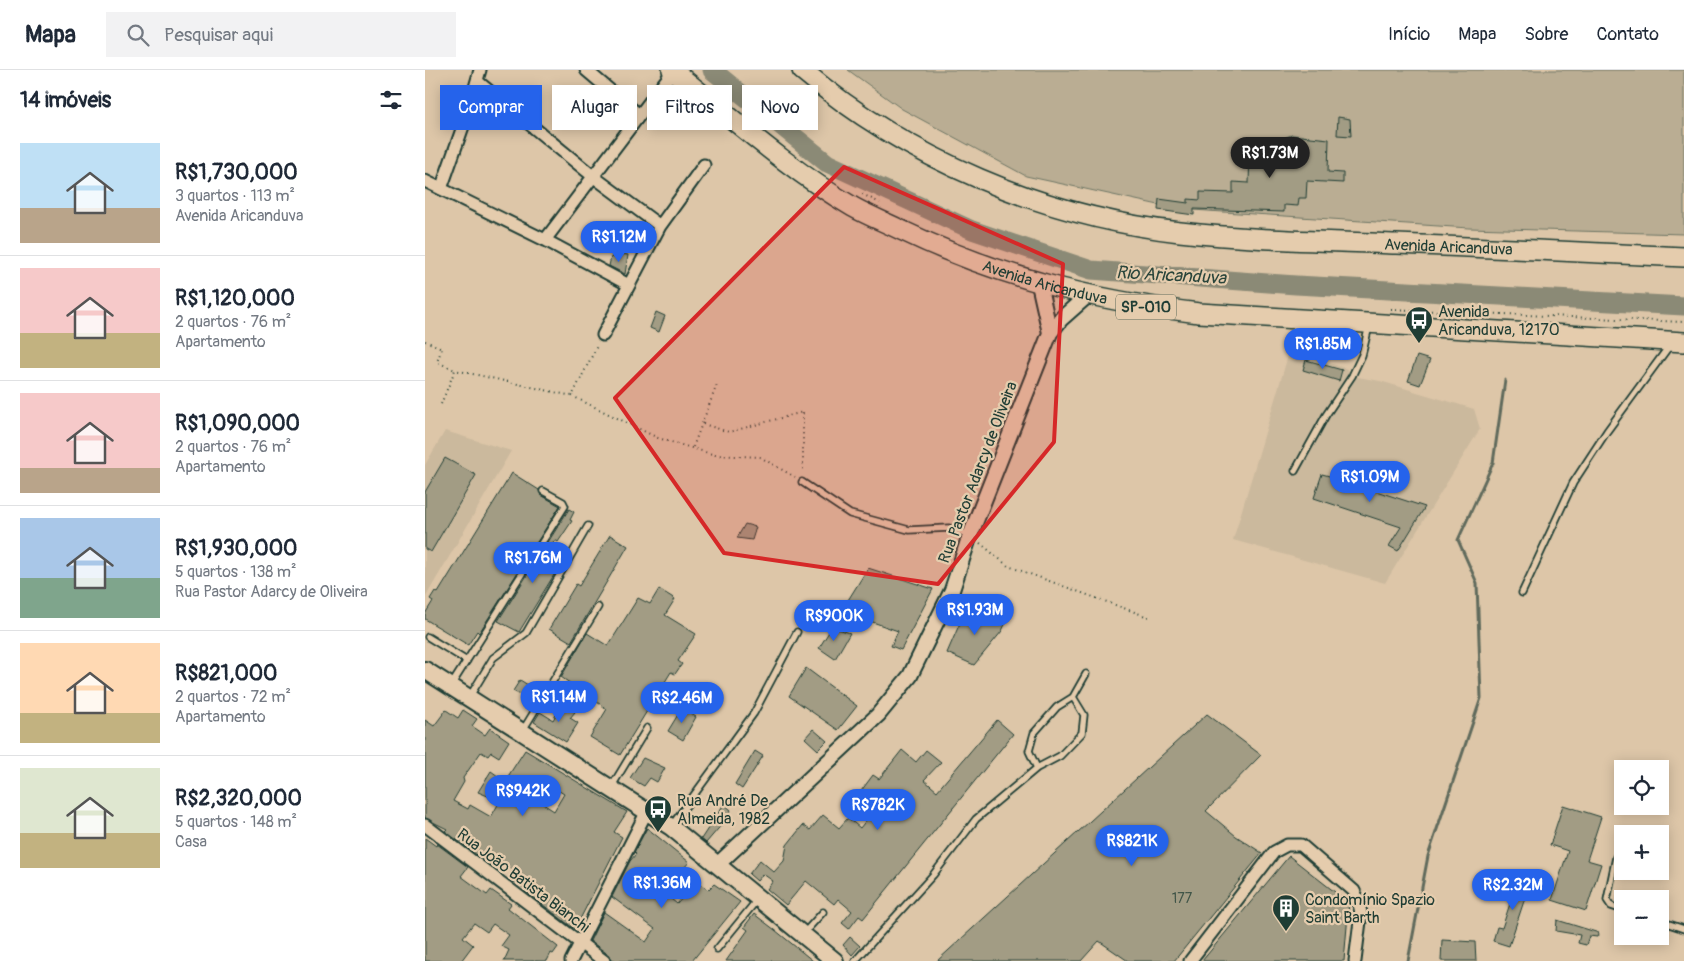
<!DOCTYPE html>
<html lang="pt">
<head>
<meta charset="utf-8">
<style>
	body { margin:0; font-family:Pangolin,sans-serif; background:#f2f2f3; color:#1f2937; height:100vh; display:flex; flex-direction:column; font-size:19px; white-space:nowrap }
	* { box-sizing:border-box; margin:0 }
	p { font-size:16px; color:#747a83 }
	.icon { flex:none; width:28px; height:28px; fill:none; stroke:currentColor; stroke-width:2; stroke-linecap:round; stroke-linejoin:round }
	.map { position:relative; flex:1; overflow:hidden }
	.side { display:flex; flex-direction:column; background:#fff; width:425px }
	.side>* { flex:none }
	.hud { position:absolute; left:15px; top:15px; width:475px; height:45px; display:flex; gap:10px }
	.tools { position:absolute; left:1189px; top:690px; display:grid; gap:10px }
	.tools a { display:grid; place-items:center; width:55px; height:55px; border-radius:0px; background:#fff; box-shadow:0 2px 12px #0003; font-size:25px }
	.price { position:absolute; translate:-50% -42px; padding:0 11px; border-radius:18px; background:#2563eb; color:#fff; font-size:16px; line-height:32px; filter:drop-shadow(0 1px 2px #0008) }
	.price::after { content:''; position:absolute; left:50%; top:30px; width:15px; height:11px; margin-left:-8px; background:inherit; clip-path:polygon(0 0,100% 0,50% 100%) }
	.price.on { background:#222; color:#fff }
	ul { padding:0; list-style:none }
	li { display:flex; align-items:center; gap:15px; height:125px; padding:0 20px }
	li+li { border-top:1px solid #e0e1e3 }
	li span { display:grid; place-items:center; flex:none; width:140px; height:100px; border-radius:0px; color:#555 }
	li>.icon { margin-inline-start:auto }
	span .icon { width:60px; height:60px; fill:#fffc; stroke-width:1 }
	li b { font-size:21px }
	h2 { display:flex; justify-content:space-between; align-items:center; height:60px; padding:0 20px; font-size:21px }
	.chip { padding:0 18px; border-radius:0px; background:#fff; box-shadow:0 2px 12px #0003; font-size:18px; line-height:45px }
	.chip.on { background:#2563eb; color:#fff }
	header { display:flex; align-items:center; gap:30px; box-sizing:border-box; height:70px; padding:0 25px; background:#fff; border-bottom:1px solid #e0e1e3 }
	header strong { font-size:24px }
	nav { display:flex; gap:28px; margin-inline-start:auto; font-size:18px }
	.search { width:350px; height:45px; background:#f2f2f3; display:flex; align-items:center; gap:12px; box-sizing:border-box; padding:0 18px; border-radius:0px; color:#747a83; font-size:19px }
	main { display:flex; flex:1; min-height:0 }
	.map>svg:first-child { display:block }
</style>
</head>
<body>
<header>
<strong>Mapa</strong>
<div class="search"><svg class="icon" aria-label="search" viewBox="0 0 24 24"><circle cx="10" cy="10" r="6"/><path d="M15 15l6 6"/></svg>Pesquisar aqui</div>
<nav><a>Início</a><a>Mapa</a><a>Sobre</a><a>Contato</a></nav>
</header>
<main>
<section class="side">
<h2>14 imóveis<svg class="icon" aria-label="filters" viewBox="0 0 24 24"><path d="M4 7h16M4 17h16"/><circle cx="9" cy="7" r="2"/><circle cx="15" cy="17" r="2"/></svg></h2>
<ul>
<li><span style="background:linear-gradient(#bfe0f5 65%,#b9a48a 0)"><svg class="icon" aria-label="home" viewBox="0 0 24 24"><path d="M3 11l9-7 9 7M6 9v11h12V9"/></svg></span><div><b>R$1,730,000</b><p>3 quartos · 113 m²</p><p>Avenida Aricanduva</p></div></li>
<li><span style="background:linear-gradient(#f6c9c9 65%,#c2b280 0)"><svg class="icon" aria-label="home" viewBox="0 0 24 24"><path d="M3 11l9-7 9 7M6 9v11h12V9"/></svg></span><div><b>R$1,120,000</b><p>2 quartos · 76 m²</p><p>Apartamento</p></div></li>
<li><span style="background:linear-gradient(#f6c9c9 75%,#b9a48a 0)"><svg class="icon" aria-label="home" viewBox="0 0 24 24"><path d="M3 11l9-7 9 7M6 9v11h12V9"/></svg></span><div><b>R$1,090,000</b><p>2 quartos · 76 m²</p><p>Apartamento</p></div></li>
<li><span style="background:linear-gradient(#a9c7e8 60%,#7fa58c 0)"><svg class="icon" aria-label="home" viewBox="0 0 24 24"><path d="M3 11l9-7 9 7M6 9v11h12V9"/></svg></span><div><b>R$1,930,000</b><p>5 quartos · 138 m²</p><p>Rua Pastor Adarcy de Oliveira</p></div></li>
<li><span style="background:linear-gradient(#ffd9b3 70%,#c2b280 0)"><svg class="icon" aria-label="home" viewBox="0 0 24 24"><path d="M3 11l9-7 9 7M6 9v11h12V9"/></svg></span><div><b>R$821,000</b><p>2 quartos · 72 m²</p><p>Apartamento</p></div></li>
<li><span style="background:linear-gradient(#dfe7d0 65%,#c2b280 0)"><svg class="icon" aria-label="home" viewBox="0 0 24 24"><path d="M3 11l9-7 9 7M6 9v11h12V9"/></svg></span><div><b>R$2,320,000</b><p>5 quartos · 148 m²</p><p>Casa</p></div></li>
</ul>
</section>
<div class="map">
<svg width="1259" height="891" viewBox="0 0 1259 891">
	<rect width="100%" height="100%" fill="#ddc6a8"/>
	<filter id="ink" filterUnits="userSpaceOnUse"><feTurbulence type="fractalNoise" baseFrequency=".02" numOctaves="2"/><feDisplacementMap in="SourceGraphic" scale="10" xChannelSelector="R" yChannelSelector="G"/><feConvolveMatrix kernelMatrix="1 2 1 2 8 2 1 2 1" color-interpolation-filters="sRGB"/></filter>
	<g filter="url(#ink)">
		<path fill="#cbb99d" d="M865 279 922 299 927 306 955 311 1049 339 1055 359 960 513 808 470Z
			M20 361 86 381 0 528V395Z"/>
		<path fill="#baad93" stroke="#6c7564" d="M423 0H1259V164L1044 158 752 139 601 106 477 39Z"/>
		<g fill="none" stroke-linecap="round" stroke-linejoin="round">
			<path stroke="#606b5c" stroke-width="3" d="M983 891 1003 786 1056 628 1052 513 1033 470 1068 393 1080 310"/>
			<path stroke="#8b8a76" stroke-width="19" d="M287 0 402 93 547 160 666 200 871 215 1259 236"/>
		</g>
		<path fill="#a29c84" stroke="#1f3d34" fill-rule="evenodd" d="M913 47 925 49 926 66 912 65Z
			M867 65 904 69 903 102 918 103V113L882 111 881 128H874L873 136 859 135V142L769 139V145L733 140 734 129 763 133V129L775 130V122L808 123V112L824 113 825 82 849 83 845 73Z
			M190 183 203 185 200 204 184 196 186 187H190Z
			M231 242 240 246 234 262 225 258Z
			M992 286 1005 290 995 315 983 311Z
			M881 290 917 300 914 311 878 300Z
			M20 388 51 405 6 482 0 479V422Z
			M916 395 926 398 922 412 942 418 944 412 953 415 951 421 1000 437 973 481 964 476 976 457 889 428 897 404 912 408Z
			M87 403 114 420 116 425 135 436 54 563 52 561 43 575 0 549V544L8 531 5 529 10 521 13 523Z
			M144 439 149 442 145 450 147 451 133 472 130 470 117 491 132 500 94 562 73 551Z
			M320 454 331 457 327 470 312 468Z
			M185 465 203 476 146 572 124 559 151 514 154 516Z
			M443 498 508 519 476 580 466 576 473 561 442 550 445 543 420 535Z
			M234 519 250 529 240 545 271 564 253 591 257 594 250 604 246 602 195 685 165 667 182 639 136 607 162 563 183 576 213 528 225 534Z
			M541 539 581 552 577 561 549 595 522 583Z
			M407 557 425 563 410 589 394 578Z
			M381 598 432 636 413 660 364 626Z
			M95 610 111 620 108 626 112 628 104 640 97 635 101 628 88 621Z
			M137 634 150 642 145 648 153 653 141 672 109 652 115 642 128 650Z
			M257 638 271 647 258 670 243 661Z
			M21 640 33 648 38 640 52 649 47 656 60 665 65 658 84 671 74 687 66 682 63 686 56 682 38 708 39 712 28 731 43 739 45 735 66 747 75 731 53 722 66 701 80 711 100 680 202 742 189 762 197 767 152 855 148 858 100 821 101 819 84 809 89 801 69 789 65 795 20 761 22 759 0 748V650L9 656ZM123 714 139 724 129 741 112 730Z
			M782 644 836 685 781 741 811 766 837 783 749 891H703L674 871 656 891H512Z
			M572 650 588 664 438 849 434 846 424 859 417 853 427 841 413 829 409 834 381 811 361 835 342 819 348 811 338 804 332 811 324 804 335 790 349 802 359 791 362 775 378 755 385 760 398 745 414 758 423 748 435 758 450 739 433 725 448 705 454 709 477 680 491 692 501 680 516 692 499 710 512 721Z
			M388 659 402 671 393 680 380 668Z
			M330 681 338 686 317 719 310 714Z
			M218 688 240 698 232 712 225 708 219 716 205 708Z
			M299 734 306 740 299 752 281 773 276 769Z
			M1138 735 1176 747 1162 790 1176 794 1161 841 1127 830 1143 781 1125 775Z
			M222 758 264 792 239 823 252 834 272 811 283 820 289 814 315 832 267 891H186L184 885 165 871 179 842 221 872 230 859 187 827 205 791 211 784 209 782Z
			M0 768 11 776 12 774 43 797 36 806 62 825 66 820 86 834 83 838 133 877 128 884 126 883 122 891H79L84 880 76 876 84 865 68 854 62 862 49 853 38 867 48 875 36 891H0Z
			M864 786 924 833 919 891H777Z
			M1095 803 1107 807 1084 876 1068 871 1072 857 1077 858Z
			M329 844 350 860 388 891H301L323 860 319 857Z
			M1132 850 1174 863 1172 867 1164 866 1161 875 1153 873 1155 865 1131 861Z
			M425 867 435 876 427 885 418 875Z
			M1017 870 1050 872 1051 891H1016Z"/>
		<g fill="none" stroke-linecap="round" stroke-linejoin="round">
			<g stroke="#1f3d34" stroke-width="9">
				<path id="service" d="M870 401 901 345 927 306 937 285 944 256
					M377 412 425 444 484 460 524 458 545 465
					M1097 523 1148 413 1182 361 1245 275
					M3 567 42 591
					M27 614 140 436 138 432 118 421
					M45 626 68 588 101 563 163 456
					M98 660 173 537
					M612 698 604 681 609 663 632 637 648 627 661 604
					M187 716 222 658
					M247 755 329 643 372 562
					M1191 787 1182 830 1186 836 1198 840
					M1235 851 1259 859
					M379 863 398 842
					M292 879 332 830
					M430 891 508 805 551 749 612 698 635 686 657 663 659 645 648 627"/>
			</g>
			<g stroke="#1f3d34" stroke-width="15">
				<path id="minor" d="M161 0 214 45
					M52 11 169 107 235 156
					M0 111 120 170 204 215
					M16 119 42 45 55 0
					M120 170 248 1
					M178 265 235 156 279 95
					M0 755 179 891
					M146 891 222 741
					M765 891 849 782 862 775H876L929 821 933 829 936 843 930 891"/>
			</g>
			<g stroke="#1f3d34" stroke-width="18">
				<path id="tertiary" d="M614 214 625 263
					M292 795 453 645 485 606 527 520 543 471 625 263 636 249 662 226"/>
			</g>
			<g stroke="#1f3d34" stroke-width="20">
				<path id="secondary" d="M0 600 246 757 410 891"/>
			</g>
			<g stroke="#1f3d34" stroke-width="22">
				<g id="trunk">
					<path id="s1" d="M247 0C306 47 363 99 428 137 444 146 460 152 476 160 574 207 667 230 774 243L1259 272"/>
					<path id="s2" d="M377 0C481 88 619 147 755 162 827 170 900 171 972 174 1068 178 1163 182 1259 187"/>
				</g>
			</g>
			<path stroke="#1f3d34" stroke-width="2" stroke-dasharray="1 4" stroke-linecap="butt" d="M437 124 455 133
				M966 239 1259 252
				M0 271 17 278 12 292 30 300
				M147 326 233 368 290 385 335 387 370 407
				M16 334 30 300 147 326 173 274
				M278 354 304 362 378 342V403
				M268 377 293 312
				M555 473 583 496 726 548"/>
			<use href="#service" stroke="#e5ccad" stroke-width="5.5"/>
			<use href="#minor" stroke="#e5ccad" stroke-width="11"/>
			<use href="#tertiary" stroke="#e5ccad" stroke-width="14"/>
			<use href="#secondary" stroke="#e5ccad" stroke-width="16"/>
			<use href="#trunk" stroke="#e5ccad" stroke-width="19"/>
		</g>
	</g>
	<path fill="#d62828" fill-opacity="0.2" stroke="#d62828" stroke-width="4" stroke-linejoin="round" d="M419 97 638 194 629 372 513 514 299 483 190 328Z"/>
	<defs>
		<g id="bus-pin" transform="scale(1.4375)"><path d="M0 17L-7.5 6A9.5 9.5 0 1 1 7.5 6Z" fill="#1f3d34" stroke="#e5ccad"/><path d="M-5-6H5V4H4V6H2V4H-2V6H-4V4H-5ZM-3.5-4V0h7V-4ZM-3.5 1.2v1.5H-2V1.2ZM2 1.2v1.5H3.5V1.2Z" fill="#fff"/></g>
		<g id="building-pin" transform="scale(1.4375)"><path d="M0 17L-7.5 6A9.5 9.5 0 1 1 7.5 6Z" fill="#1f3d34" stroke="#e5ccad"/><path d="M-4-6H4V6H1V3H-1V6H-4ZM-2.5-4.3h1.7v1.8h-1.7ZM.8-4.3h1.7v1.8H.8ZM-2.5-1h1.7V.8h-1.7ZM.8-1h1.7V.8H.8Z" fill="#fff"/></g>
	</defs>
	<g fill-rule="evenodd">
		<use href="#bus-pin" x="994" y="250"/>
		<use href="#bus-pin" x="233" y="739"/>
		<use href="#building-pin" x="861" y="838"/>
	</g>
	<g text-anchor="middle" stroke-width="4.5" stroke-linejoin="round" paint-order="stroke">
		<g font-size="14" fill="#405548">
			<text x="757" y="833">177</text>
		</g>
		<rect fill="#e5ccad" stroke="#5a6858" stroke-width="1" x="691" y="224.5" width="60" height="25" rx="4"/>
		<g font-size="15" font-weight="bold" fill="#1f3d34">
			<text x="721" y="242">SP-010</text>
		</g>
		<g font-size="16" fill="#1f3d34" stroke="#e5ccad">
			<text dy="6" stroke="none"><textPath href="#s2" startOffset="686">Avenida Aricanduva</textPath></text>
			<text dy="6" stroke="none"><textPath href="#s1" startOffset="434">Avenida Aricanduva</textPath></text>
			<text transform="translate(552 402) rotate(-69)" y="6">Rua Pastor Adarcy de Oliveira</text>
			<text transform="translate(99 810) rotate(37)" y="6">Rua João Batista Bianchi</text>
		</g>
		<g font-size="16" fill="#1f3d34" stroke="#e5ccad" text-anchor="start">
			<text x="1013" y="247">Avenida<tspan x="1013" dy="18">Aricanduva, 12170</tspan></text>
			<text x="252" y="736">Rua André De<tspan x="252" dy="18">Almeida, 1982</tspan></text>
			<text x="880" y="835">Condomínio Spazio<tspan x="880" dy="18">Saint Barth</tspan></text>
		</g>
		<g font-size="18" font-style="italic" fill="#2a453b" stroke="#e5ccad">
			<text transform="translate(746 205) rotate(3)" y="6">Rio Aricanduva</text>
		</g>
	</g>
</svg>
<div class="tools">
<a><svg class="icon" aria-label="locate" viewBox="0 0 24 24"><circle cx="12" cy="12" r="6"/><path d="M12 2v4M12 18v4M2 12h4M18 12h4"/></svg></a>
<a>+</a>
<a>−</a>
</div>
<b class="price on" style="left:845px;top:109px">R$1.73M</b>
<b class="price" style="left:194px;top:193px">R$1.12M</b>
<b class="price" style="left:898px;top:300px">R$1.85M</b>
<b class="price" style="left:945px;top:433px">R$1.09M</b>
<b class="price" style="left:108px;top:514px">R$1.76M</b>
<b class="price" style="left:550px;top:566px">R$1.93M</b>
<b class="price" style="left:409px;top:572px">R$900K</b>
<b class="price" style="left:134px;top:653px">R$1.14M</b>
<b class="price" style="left:257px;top:654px">R$2.46M</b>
<b class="price" style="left:98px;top:747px">R$942K</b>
<b class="price" style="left:453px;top:761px">R$782K</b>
<b class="price" style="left:707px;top:797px">R$821K</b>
<b class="price" style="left:237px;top:839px">R$1.36M</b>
<b class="price" style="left:1088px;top:841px">R$2.32M</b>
<div class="hud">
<a class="chip on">Comprar</a>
<a class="chip">Alugar</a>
<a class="chip">Filtros</a>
<a class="chip">Novo</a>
</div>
</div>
</main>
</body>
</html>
